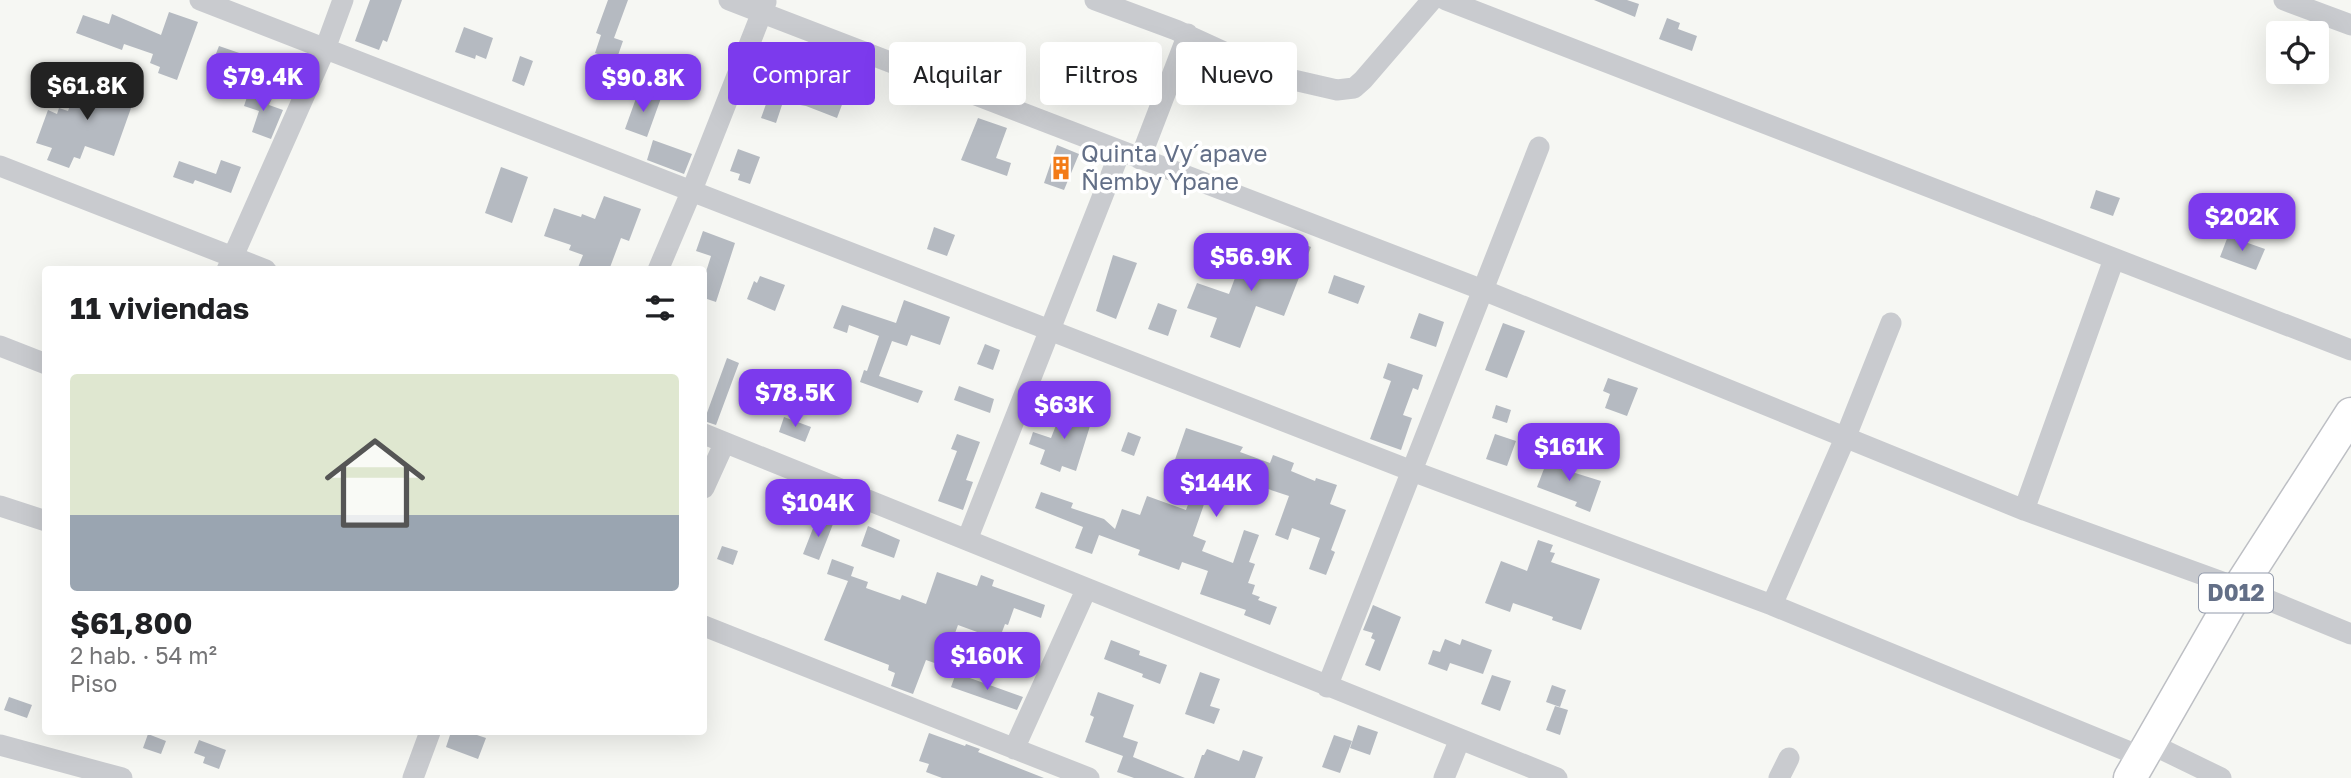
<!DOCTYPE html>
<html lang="es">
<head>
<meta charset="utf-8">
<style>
	body { margin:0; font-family:"Golos Text",sans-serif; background:#f6f6f6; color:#202124; height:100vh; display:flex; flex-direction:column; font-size:26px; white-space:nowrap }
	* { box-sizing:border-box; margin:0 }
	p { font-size:23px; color:#757577 }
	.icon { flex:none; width:38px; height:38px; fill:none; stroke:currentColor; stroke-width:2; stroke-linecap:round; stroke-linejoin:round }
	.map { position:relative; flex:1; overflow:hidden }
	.side { position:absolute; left:42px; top:266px; width:665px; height:469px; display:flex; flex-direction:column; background:#fff; border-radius:7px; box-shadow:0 7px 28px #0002 }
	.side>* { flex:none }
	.banner { position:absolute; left:728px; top:42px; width:665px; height:63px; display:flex; gap:14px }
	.tools { position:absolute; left:2266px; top:21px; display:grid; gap:14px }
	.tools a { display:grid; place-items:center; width:63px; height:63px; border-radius:7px; background:#fff; box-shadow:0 7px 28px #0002; font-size:35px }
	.price { position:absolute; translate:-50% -60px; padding:0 16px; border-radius:14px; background:#7c3aed; color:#fff; font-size:23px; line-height:46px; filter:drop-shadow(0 2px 4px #0008) }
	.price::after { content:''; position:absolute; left:50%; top:42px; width:21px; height:16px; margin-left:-10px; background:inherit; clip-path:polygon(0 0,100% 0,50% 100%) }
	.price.selected { background:#222; color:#fff }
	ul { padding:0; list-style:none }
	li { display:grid; align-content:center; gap:14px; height:371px; padding:0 28px }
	li span { display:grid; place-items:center; height:217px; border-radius:7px; color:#555 }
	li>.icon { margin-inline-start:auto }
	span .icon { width:126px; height:126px; fill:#fffc; stroke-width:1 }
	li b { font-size:30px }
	h2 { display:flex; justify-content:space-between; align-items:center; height:84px; padding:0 28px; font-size:30px }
	.tag { padding:0 24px; border-radius:7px; background:#fff; box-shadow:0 7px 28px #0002; font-size:24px; line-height:63px }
	.tag.selected { background:#7c3aed; color:#fff }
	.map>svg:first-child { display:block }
</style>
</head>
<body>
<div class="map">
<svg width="2351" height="778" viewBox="0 0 2351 778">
	<rect width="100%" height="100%" fill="#f6f7f3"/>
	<path fill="#b5bac1" d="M370 0H402L387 42 383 40 379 50 355 41Z
		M608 0H628L614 38 623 41 616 61 595 53 601 35 596 33Z
		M1594 0H1627L1639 4 1635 17Z
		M169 12 198 22 177 80 158 73 160 67 150 63 153 54 124 44 122 50 76 33 83 15 109 24 112 14 161 35Z
		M1667 18 1680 23 1678 29 1697 36 1692 51 1659 39Z
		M464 27 493 38 486 59 476 55 475 59 455 52Z
		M788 43 806 49 794 82 823 93 825 87 846 94 837 118 806 106 783 102 776 123 761 118Z
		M219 46 248 56 236 89 218 83 224 68 212 64Z
		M520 56 533 61 524 86 512 81Z
		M82 73 136 94 114 156 85 146 80 159 74 157 69 168 47 160 52 148 36 143 48 110 57 114 59 108 68 111Z
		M250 88 273 96 269 105 283 110 271 139 252 132 259 111 244 106Z
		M639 90 661 98 647 137 625 129Z
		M978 118 1007 128 996 158 1011 163 1007 176 961 160Z
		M653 140 692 154 684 174 647 160Z
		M1057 145 1079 154 1064 190 1044 183Z
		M738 149 760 157 750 184 738 180 740 174 730 171Z
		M221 160 241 167 231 193 195 180 193 184 173 177 179 161 216 174Z
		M501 167 528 177 512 223 485 213Z
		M2096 190 2120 198 2113 216 2090 208Z
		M604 196 641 209 629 241 621 238 609 270H577L583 255 569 250 571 245 544 236 554 208 581 217 582 214 595 219Z
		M934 227 955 235 947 256 927 249Z
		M703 231 735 243 716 302 704 298V278L711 256 696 251Z
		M2228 236 2265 249 2256 270 2220 257Z
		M1293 240 1311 247 1284 316 1256 306 1240 348 1210 337 1217 318 1187 308 1197 283 1229 294 1245 251 1283 265Z
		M1113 255 1137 263 1116 319 1096 311Z
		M1334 275 1365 286 1358 304 1328 293Z
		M760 276 785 285 775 311 747 299 754 281 757 283Z
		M904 300 950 317 940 345 911 335 907 346 892 341 879 376 923 391 918 403 860 382 864 370 867 371 879 336 849 325 847 333 833 328 842 305 896 323Z
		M1158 303 1177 310 1168 336 1148 329Z
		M1419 313 1444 322 1436 347 1410 338Z
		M1503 323 1525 331 1507 378 1485 370Z
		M985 344 1000 350 993 370 977 364Z
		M727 358 739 363 716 425 704 421Z
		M1388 363 1423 375 1418 390 1413 388 1403 415 1412 418 1401 450 1370 439 1391 381 1383 378Z
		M801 375 819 381 814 396 796 390Z
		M1608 378 1638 388 1627 416 1605 408 1610 394 1603 391Z
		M959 386 994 399 990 413 954 400Z
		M1064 405 1086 413 1083 423 1090 426 1076 471 1062 466 1060 472 1040 464 1045 450 1029 444 1033 432 1051 438Z
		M1496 405 1511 410 1507 423 1492 418Z
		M784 417 811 427 805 442 779 432Z
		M1186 428 1243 447 1240 452 1270 463 1273 455 1294 463 1291 471 1315 481 1316 478 1337 485 1330 504 1346 510 1331 550 1335 552 1326 575 1309 569 1320 538 1292 528 1288 540 1275 535 1289 496 1262 487 1260 493 1230 482 1226 492 1210 487 1193 536 1206 541 1202 551 1233 563 1244 530 1259 535 1249 562 1255 564 1248 583 1255 585 1252 594 1260 597 1258 600 1277 607 1270 625 1244 615 1246 610 1200 594 1208 571 1182 562 1179 570 1138 555 1140 550 1099 535 1092 554 1075 548 1083 527 1035 508 1041 492 1073 503 1071 508 1104 519 1115 529 1122 509 1140 515 1147 496 1186 510 1197 480 1171 471Z
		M1128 432 1141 437 1134 456 1121 451Z
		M957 434 980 442 966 480 973 482 963 510 938 501 957 451 951 449Z
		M1495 434 1516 441 1507 466 1486 459Z
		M1560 456 1575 461 1572 472 1601 481 1590 512 1575 506 1577 502 1537 487 1547 461 1557 465Z
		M817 518 833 524 819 560 803 554Z
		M868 526 900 540 894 558 861 546Z
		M1538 540 1553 545 1550 552 1555 553 1551 562 1600 579 1581 630 1552 620 1553 617 1513 603 1510 612 1485 603 1501 561 1527 571Z
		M722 546 738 551 733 565 717 559Z
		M832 559 854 567 851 576 868 582 866 588 900 600 902 595 926 604 937 572 977 586 981 575 994 580 992 586 1045 605 1041 618 1014 608 1008 625 1005 624 999 640 958 625 943 666 926 660 913 694 891 686 895 673 888 670 889 665 824 640 848 581 827 574Z
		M1373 605 1401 617 1380 671 1365 665 1375 640 1371 638 1373 633 1363 630Z
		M1445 639 1460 645 1462 639 1492 650 1483 674 1450 663 1447 671 1428 664 1433 650 1440 652Z
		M1111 640 1140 651 1139 655 1167 665 1160 684 1142 677 1143 674 1104 659Z
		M1200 672 1220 679 1210 706 1220 709 1214 724 1185 714Z
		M956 673 1023 697 1017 710 951 687Z
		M1492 675 1511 681 1500 711 1481 704Z
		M1552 685 1566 690 1560 707 1546 702Z
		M1098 692 1134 705 1123 737 1138 742 1133 757 1185 778H1134L1117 772 1123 756 1085 742 1094 717 1090 715Z
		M9 697 32 705 27 718 4 710Z
		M1555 706 1568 710 1560 735 1546 730Z
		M1358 725 1378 732 1370 755 1350 748Z
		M451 732H468L486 738 478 759 446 747Z
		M929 733 965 746 966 744 980 749 978 752 1044 778H942L926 772 929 764 919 761Z
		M148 734 166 741 161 754 143 748Z
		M1334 735 1352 741 1340 773 1322 767Z
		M199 740 226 750 219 769 203 763 205 757 194 753Z
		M1207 749 1239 761 1243 750 1263 757 1255 778H1194L1202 755H1204Z"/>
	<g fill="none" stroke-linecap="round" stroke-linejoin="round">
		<g stroke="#bdbfc4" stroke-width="35">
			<path id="primary" d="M2130 778 2239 588 2351 414"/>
		</g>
		<path stroke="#c9cbcf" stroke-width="21" d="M200 0 1412 471 1772 605 2142 757
			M729 0 1483 290 2024 510 2239 588 2351 634
			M1095 0 1176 30 1276 76 1337 90 1354 88 1363 80 1432 0
			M1446 0 2351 350
			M2284 0 2351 25
			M1140 159 1188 34
			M0 166 266 270
			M227 270 325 49 343 0
			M658 270 692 190 766 2
			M0 346 46 364
			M704 434 1557 778
			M704 488 724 444
			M0 506 46 521
			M2024 510 2114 259
			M967 540 1120 152
			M1772 605 1846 436 1891 323
			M704 626 1089 778
			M1327 687 1539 147
			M2151 744 2221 778
			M0 745 122 778
			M1014 749 1086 590
			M413 778 430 732
			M1444 778 1460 739
			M1779 778 1789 758"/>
		<use href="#primary" stroke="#fff" stroke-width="32"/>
	</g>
	<defs>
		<g id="building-bare" transform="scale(1.89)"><path d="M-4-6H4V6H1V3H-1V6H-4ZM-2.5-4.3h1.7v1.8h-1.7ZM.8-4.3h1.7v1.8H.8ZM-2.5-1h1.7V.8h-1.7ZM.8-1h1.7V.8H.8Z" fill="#f37b17" stroke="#fff" stroke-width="2.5" paint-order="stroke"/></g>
	</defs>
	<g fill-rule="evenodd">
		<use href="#building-bare" x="1061" y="168"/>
	</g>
	<g text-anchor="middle" stroke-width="7" stroke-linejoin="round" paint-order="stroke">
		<rect fill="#fff" stroke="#929aab" stroke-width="2" x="2199" y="573.5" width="74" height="39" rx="5"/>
		<g font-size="23" font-weight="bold" fill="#636f87">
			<text x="2236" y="601">D012</text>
		</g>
		<g font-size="24" fill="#636f87" stroke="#fff" text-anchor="start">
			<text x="1081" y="162">Quinta Vy´apave<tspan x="1081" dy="28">Ñemby Ypane</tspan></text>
		</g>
	</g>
</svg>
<div class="tools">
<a><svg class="icon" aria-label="locate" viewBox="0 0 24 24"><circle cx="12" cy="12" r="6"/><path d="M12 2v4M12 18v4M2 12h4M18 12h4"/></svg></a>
</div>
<b class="price" style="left:263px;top:113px">$79.4K</b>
<b class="price" style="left:643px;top:114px">$90.8K</b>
<b class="price selected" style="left:87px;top:122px">$61.8K</b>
<b class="price" style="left:2242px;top:253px">$202K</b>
<b class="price" style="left:1251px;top:293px">$56.9K</b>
<b class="price" style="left:795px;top:429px">$78.5K</b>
<b class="price" style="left:1064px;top:441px">$63K</b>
<b class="price" style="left:1569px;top:483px">$161K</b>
<b class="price" style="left:1216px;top:519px">$144K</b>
<b class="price" style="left:818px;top:539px">$104K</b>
<b class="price" style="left:987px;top:692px">$160K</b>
<div class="banner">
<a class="tag selected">Comprar</a>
<a class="tag">Alquilar</a>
<a class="tag">Filtros</a>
<a class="tag">Nuevo</a>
</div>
<section class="side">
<h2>11 viviendas<svg class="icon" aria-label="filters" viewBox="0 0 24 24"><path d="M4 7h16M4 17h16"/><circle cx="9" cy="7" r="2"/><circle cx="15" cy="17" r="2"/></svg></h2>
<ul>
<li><span style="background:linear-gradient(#dfe7d0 65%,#9aa5b1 0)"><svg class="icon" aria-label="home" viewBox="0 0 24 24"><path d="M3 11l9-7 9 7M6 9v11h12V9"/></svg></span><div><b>$61,800</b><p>2 hab. · 54 m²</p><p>Piso</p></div></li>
</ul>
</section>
</div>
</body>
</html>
